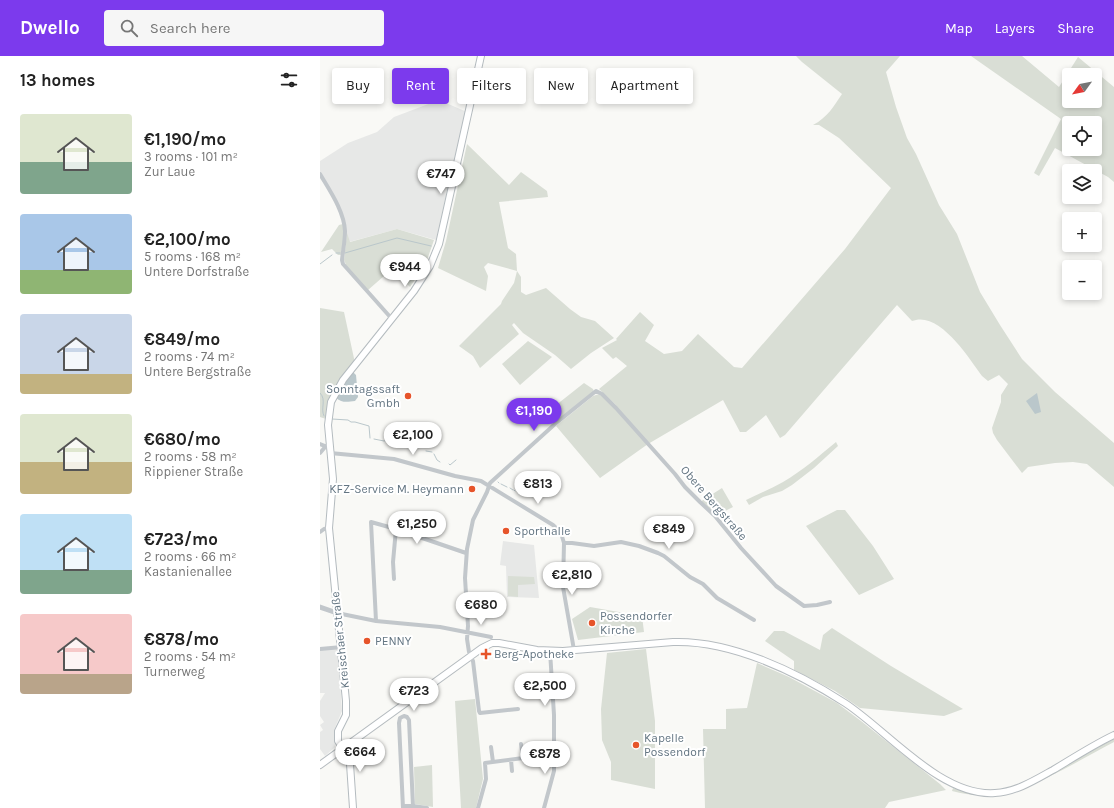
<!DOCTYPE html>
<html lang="en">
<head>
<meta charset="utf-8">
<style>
	body { margin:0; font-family:Karla,sans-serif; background:#f6f6f6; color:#222; height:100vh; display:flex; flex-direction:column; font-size:15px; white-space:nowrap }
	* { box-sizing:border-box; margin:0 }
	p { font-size:13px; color:#767676 }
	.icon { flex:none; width:22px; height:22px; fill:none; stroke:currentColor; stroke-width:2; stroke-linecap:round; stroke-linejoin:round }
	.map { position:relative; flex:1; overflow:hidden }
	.details { display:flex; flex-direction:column; background:#fff; width:320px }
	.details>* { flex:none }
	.hud { position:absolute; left:12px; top:12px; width:380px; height:36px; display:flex; gap:8px }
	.needle { width:26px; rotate:237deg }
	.tools { position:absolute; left:742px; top:12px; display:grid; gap:8px }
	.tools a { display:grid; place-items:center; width:40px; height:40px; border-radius:4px; background:#fff; box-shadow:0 2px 6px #0003; font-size:20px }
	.price { position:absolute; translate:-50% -34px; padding:0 9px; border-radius:14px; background:#fff; color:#222; font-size:13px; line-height:26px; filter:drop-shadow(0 1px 2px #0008) }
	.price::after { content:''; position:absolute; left:50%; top:24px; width:12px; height:9px; margin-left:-6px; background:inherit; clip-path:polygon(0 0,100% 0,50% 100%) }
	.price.selected { background:#7c3aed; color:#fff }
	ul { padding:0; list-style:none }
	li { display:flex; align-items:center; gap:12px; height:100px; padding:0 20px }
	li span { display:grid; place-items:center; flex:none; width:112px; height:80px; border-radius:4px; color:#555 }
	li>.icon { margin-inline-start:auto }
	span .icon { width:48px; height:48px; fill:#fffc; stroke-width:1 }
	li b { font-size:17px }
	h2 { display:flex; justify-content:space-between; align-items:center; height:48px; padding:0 20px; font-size:17px }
	.chip { padding:0 14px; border-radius:4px; background:#fff; box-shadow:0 2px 6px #0003; font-size:14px; line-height:36px }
	.chip.selected { background:#7c3aed; color:#fff }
	header { display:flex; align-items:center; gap:24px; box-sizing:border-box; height:56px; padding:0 20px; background:#7c3aed; color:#fff }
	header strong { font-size:19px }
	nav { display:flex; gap:22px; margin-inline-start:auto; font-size:14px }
	.search { width:280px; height:36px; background:#f6f6f6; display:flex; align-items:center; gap:10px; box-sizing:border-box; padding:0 14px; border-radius:4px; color:#767676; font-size:15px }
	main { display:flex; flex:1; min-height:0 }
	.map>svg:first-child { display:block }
</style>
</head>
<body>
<header>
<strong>Dwello</strong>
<div class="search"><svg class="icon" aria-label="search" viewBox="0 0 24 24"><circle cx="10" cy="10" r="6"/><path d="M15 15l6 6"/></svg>Search here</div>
<nav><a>Map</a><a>Layers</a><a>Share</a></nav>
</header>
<main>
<section class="details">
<h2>13 homes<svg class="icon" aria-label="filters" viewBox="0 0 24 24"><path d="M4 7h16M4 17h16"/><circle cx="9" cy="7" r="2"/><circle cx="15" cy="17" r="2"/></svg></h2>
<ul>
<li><span style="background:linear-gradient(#dfe7d0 60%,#7fa58c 0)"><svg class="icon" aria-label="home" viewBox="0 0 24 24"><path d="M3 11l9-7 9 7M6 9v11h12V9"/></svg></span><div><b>€1,190/mo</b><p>3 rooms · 101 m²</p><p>Zur Laue</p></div></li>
<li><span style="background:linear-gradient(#a9c7e8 70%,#8fb573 0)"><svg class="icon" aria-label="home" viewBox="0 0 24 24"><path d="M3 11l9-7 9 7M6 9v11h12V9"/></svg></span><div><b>€2,100/mo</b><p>5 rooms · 168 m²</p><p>Untere Dorfstraße</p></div></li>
<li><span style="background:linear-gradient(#c9d6e8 75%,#c2b280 0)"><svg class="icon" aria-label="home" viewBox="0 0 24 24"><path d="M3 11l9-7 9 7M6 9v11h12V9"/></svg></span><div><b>€849/mo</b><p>2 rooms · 74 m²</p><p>Untere Bergstraße</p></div></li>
<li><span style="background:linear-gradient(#dfe7d0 60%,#c2b280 0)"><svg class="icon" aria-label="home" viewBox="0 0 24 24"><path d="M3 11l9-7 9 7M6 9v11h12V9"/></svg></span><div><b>€680/mo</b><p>2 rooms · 58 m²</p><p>Rippiener Straße</p></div></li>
<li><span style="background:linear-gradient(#bfe0f5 70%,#7fa58c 0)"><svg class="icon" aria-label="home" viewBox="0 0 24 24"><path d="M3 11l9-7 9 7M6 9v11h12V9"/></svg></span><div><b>€723/mo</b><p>2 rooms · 66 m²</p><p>Kastanienallee</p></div></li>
<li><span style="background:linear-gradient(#f6c9c9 75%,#b9a48a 0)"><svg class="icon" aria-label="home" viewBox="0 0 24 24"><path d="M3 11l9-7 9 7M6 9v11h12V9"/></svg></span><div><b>€878/mo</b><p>2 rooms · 54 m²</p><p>Turnerweg</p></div></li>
</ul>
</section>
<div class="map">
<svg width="794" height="752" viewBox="0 0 794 752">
	<rect width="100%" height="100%" fill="#f9f9f6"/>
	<path fill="#e7e8e7" d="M119 44 147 56 133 117 116 184 77 173 29 186 18 150 0 118V105L28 87 57 76 74 61Z
		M183 485 214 489 219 542 187 541 186 510 180 509Z
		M18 593 22 655 14 674 15 691 5 700 0 693V676L3 674 0 669 4 666 0 660V645L5 637H0V594Z"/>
	<path fill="#d9ded5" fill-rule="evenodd" d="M476 0H580L566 16 576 51 587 82 596 98 619 149 637 178 660 236 680 269 702 303 735 336 794 387V431L767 408 753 406 735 407 708 411 702 417 677 384 673 377 672 372 681 346V339L688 328 679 319 668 325 662 320C649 302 619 254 592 265L577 249 465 379 460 382 446 359 426 376H420L403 344 328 388 280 422 236 370 273 340 279 338 297 350 279 333 307 310 296 301 293 303 282 292 297 284 296 283 320 256 334 269 325 285 344 298 362 295 378 278 414 311 422 312 525 193 571 132 519 82 499 69H493C508 61 513 51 522 38L482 6Z
		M651 0H702L739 31 758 1 794 31V126L788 121 735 92 719 120 714 117 741 63ZM749 19H775V45H749ZM749 67H775V93H749Z
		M147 88 189 129 201 116 227 135 228 141 179 146 188 192 196 198 197 215 201 221V236L206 239 226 232 250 253 261 261 275 265 294 282 271 297 251 313 235 299 203 277 194 267 192 269 199 278 160 312 153 300 139 290 181 248 182 245 194 227 197 215 168 207 164 211 168 220 166 235 118 212 126 185Z
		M23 168 24 179 21 199H18L12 193 1 196 19 169Z
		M77 173 114 184 106 207 90 231 72 213 48 234 27 211 24 204 27 177 30 186Z
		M0 252 24 256 35 307 23 324 6 363 0 361Z
		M208 285 232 301 200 329 182 308Z
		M264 327 273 333 274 336 234 368 226 357Z
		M516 386 518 390 494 412 472 429 462 435 443 441 429 449 426 444C438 438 451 433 463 426 482 415 499 400 516 386Z
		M402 432 413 451 395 460 380 446Z
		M517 454H525L553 490 574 523 539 539 486 470Z
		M188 520 214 521 215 528 198 529V541L188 540Z
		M270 551 322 560 324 576 258 584 252 563Z
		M512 572 571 610 643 653 624 660 540 652 515 635 474 614V605L445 585 454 575H464L500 594 503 579Z
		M326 593 335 665V733L291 724V706L282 684 281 653 287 597Z
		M437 607 469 621 517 647 541 665 620 728 626 734 569 746 565 752H385L383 673H406V653L427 652Z
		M155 643 163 723 156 752H141L135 645Z
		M794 683V686C745 711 690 752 632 735L633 732C694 752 743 708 794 683Z
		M112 709 113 751 95 748 94 711Z"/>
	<path fill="#bac7cb" d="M33 316 36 319 38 341 35 345C27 346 22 347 16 342L22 330Z
		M717 337 721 356 715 358 706 345Z"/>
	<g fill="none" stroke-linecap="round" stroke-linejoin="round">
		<path stroke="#bac7cb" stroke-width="1" d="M16 197H20
			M25 197 77 182 111 190
			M0 208 12 199
			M0 337C7 344 0 352 4 360
			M12 363 28 364 31 366H35L49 370 50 382
			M54 383 64 385 78 382
			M106 395 112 396
			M114 398 117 404 120 406
			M129 408 130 409 136 404
			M178 426 179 427
			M181 428 187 431
			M190 432 193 434
			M194 434 195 435"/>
		<g stroke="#b4bbbf" stroke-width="8">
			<path id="secondary" d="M33 752 30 708 29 703 18 685V675L26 659V645L9 472 13 423 8 369 11 346 23 324 94 235 110 210 119 188 126 157 161 0"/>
		</g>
		<g stroke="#b5bbbf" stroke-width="8">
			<path id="primary" d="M0 709 162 592 172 587H179L217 594 243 595 353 586C411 584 477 616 525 647 568 675 621 741 675 737 696 736 715 724 733 714 753 702 773 689 794 679"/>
		</g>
		<path stroke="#c2c7cb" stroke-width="4" d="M0 118C10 135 24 155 25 175 25 185 23 194 22 204L23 208 72 263
			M0 388 10 392
			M0 397 6 390
			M10 397 74 403 135 420 161 425 233 469 241 477 244 487 243 531 254 594
			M0 476 4 473 9 472
			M244 487H252L274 490 301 486 319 490 338 497 344 500 370 521 383 528 397 542 434 564
			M74 523 73 506 76 473
			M17 557 56 565 120 571 171 581
			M56 565 51 466 76 473 146 497
			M0 593 22 591
			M149 596 147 583 148 570 145 522 147 493 153 464 167 436 170 427 235 368 276 335 282 338 296 352 355 418 365 431 380 446 395 460 421 492 456 530 484 550 497 549 510 546
			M150 601 153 605 159 655 160 657 198 653
			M171 691 173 706
			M191 704 192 715
			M83 750H93L89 664 87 661 84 660 80 662 79 667 83 752
			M93 752V750L107 752
			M158 752 166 723 165 707 203 702 201 688
			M224 752 234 715V659L230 595"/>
		<path stroke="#c2c7cb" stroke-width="5" d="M0 551 17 557"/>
		<use href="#secondary" stroke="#fff" stroke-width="6"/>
		<use href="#primary" stroke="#fff" stroke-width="6"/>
	</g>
	<g fill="#e6542a" stroke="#fff" stroke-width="1.5">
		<circle cx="88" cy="340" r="4"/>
		<circle cx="152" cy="433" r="4"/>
		<circle cx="186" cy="475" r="4"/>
		<circle cx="272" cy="567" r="4"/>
		<circle cx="47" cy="585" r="4"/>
		<path d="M164 592h4v4h4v4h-4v4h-4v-4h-4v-4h4z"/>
		<circle cx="316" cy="689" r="4"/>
	</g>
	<g text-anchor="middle" stroke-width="4" stroke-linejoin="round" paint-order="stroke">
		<g font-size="12" fill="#637582" stroke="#fff" text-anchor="start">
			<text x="80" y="337" text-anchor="end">Sonntagssaft<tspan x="80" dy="14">Gmbh</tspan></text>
			<text x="144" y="437" text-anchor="end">KFZ-Service M. Heymann</text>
			<text x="194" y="479">Sporthalle</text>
			<text x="280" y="564">Possendorfer<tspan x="280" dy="14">Kirche</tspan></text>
			<text x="55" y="589">PENNY</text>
			<text x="174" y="602">Berg-Apotheke</text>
			<text x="324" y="686">Kapelle<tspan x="324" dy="14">Possendorf</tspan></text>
		</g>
		<g font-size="12" fill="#637582" stroke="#fff">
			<text transform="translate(394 447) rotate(49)" y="4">Obere Bergstraße</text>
			<text transform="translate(20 584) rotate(-96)" y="4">Kreischaer Straße</text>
		</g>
	</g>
</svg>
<div class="tools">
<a><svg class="needle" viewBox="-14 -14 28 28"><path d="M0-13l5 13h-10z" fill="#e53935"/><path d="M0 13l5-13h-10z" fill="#767676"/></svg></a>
<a><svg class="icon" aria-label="locate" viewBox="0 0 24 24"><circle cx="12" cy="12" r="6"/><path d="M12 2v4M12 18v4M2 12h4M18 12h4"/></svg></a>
<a><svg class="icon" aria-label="layers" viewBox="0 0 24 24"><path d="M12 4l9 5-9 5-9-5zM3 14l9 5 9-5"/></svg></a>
<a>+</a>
<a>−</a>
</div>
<b class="price" style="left:121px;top:139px">€747</b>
<b class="price" style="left:85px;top:232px">€944</b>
<b class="price selected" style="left:214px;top:376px">€1,190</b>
<b class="price" style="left:93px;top:400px">€2,100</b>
<b class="price" style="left:218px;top:449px">€813</b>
<b class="price" style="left:97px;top:489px">€1,250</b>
<b class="price" style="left:349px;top:494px">€849</b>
<b class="price" style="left:252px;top:540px">€2,810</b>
<b class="price" style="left:161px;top:570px">€680</b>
<b class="price" style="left:225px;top:651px">€2,500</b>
<b class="price" style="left:94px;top:656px">€723</b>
<b class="price" style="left:40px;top:717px">€664</b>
<b class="price" style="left:225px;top:719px">€878</b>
<div class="hud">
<a class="chip">Buy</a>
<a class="chip selected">Rent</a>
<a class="chip">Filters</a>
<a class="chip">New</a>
<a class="chip">Apartment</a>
</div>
</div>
</main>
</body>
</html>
